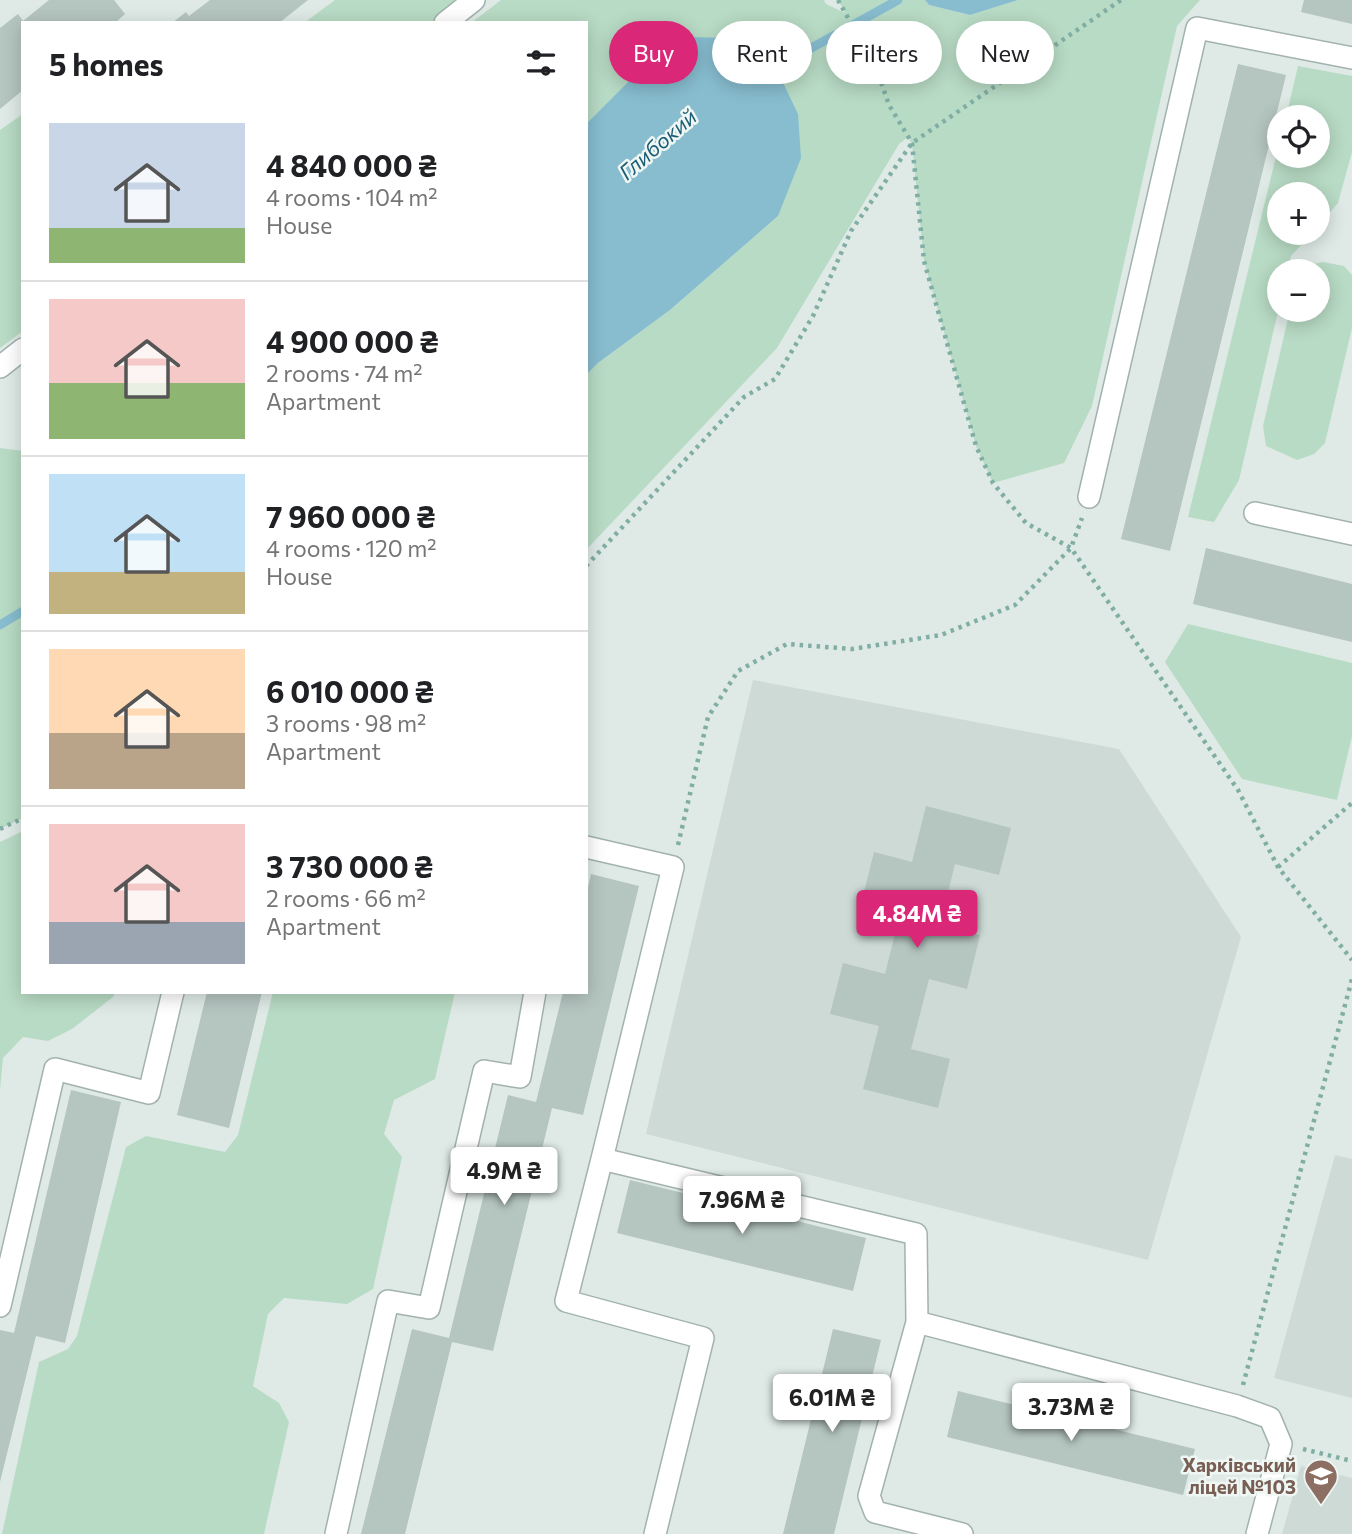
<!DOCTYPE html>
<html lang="en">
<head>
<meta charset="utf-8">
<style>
	body { margin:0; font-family:Commissioner,sans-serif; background:#f6f6f6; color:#202124; height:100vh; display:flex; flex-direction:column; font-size:26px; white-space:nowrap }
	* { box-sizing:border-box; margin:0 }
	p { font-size:23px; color:#757577 }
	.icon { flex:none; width:38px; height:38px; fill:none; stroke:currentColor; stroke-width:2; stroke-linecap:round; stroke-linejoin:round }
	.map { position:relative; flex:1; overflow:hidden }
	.drawer { position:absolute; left:21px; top:21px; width:567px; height:973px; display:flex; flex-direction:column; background:#fff; border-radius:0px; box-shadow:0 4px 18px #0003 }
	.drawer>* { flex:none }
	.hud { position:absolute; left:609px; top:21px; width:637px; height:63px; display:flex; gap:14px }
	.buttons { position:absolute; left:1267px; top:105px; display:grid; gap:14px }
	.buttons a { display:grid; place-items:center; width:63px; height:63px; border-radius:50%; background:#fff; box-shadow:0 4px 18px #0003; font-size:35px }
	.price { position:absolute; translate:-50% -60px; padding:0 16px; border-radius:7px; background:#fff; color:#222; font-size:23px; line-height:46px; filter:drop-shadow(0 2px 4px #0008) }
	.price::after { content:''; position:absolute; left:50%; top:42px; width:21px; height:16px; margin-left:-10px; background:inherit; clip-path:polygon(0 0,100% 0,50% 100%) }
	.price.on { background:#db2777; color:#fff }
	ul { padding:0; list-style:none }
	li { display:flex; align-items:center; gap:21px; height:175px; padding:0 28px }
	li+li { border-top:2px solid #e0e0e0 }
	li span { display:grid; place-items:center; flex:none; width:196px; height:140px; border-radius:0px; color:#555 }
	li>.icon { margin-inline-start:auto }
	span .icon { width:84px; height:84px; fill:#fffc; stroke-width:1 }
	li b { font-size:30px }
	h2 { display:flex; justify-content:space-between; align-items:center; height:84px; padding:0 28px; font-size:30px }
	.tag { padding:0 24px; border-radius:32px; background:#fff; box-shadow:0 4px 18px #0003; font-size:24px; line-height:63px }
	.tag.on { background:#db2777; color:#fff }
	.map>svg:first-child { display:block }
</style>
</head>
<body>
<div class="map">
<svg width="1352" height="1534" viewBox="0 0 1352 1534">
	<rect width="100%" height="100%" fill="#dfeae6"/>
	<path fill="#cddad6" d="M753 680 1119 749 1241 937 1148 1260 646 1134Z
		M1335 1155 1352 1159V1398L1274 1378Z
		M1301 1466 1352 1478V1534H1282Z"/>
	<path fill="#b8dbc5" d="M335 0H460L430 23H304Z
		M501 0H824L826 4 845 13 838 0H925L929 5 970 15 1018 0H1200L1177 26 1092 406 1064 463 993 483 976 446 924 261 912 144 908 137 899 144 777 348 586 550V375L598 363 670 310 778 216 643 67 586 124V23H471Z
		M1298 66 1352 76V152L1338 203 1318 226V194H1279V233H1312L1291 256 1288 271H1279V307L1239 480 1214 522 1188 517 1279 144V156H1318V117H1286Z
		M23 114V331L0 348V130Z
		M1323 262 1344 266 1352 275V328L1325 443 1314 454 1297 460 1266 446 1263 426 1290 310H1318V271H1304L1308 265Z
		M0 448 23 451V818L0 829Z
		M1188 624 1352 663V736L1337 800 1242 779 1165 662Z
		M23 831V992H115L113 997 72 1029 48 1041 23 1037 3 1058 0 1090V842Z
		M273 992H455L435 1079 394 1100 384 1134 402 1157 373 1289 347 1304 284 1298 268 1314 253 1386 279 1403 289 1422 264 1534H2L39 1362 68 1349 77 1336 126 1147 146 1136 225 1152 238 1135Z"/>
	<path fill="#87bdcf" d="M925 0H1018L970 15 929 5Z
		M687 37 733 38 775 66 798 114 801 158 778 216 670 310 598 363 586 375V124L643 67Z"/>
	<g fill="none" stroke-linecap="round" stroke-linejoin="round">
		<path stroke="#87bdcf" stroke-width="9" d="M768 72 898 0
			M0 625 23 611"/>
	</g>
	<path fill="#b5c5c0" d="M49 0H114L125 14 115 23H23V90L0 109V28L18 14 23 21Z
		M210 0H308L279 23H172L186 12 189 16Z
		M1304 0H1352V24L1301 12Z
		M1238 64 1286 75 1170 551 1121 539Z
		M1206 548 1352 584V642L1193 604Z
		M926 806 1011 828 999 875 955 864 940 925 980 935 967 989 929 979 911 1049 950 1059 938 1108 863 1089 879 1026 830 1014 843 963 885 974 901 910 862 900 874 852 912 862Z
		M591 874 639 886 583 1115 552 1108 493 1351 452 1342 405 1534H361L412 1329 449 1338 508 1095 536 1102 563 992H586V897Z
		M207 992H262L229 1128 177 1115Z
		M71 1090 121 1102 65 1343 36 1336 0 1482V1330L14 1333Z
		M630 1180 866 1238 853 1291 617 1233Z
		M833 1329 881 1340 834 1534H783Z
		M958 1391 1195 1449 1183 1495 947 1437Z"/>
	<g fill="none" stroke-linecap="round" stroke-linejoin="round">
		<g stroke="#a2b2ae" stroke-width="24">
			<path id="minor" d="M445 23 474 0
				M0 367 23 349
				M1089 497 1197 28 1352 58
				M1255 513 1352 534
				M586 847 673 867 602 1159
				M0 1306 55 1069 149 1093 173 992
				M917 1322 869 1496 875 1512 962 1534
				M336 1534 388 1301 429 1308 484 1071 520 1077 535 992
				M655 1534 703 1338 566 1301 602 1159 916 1234 917 1322 1237 1406 1270 1418 1281 1444 1257 1534"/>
		</g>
		<path stroke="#80aea4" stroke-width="4.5" stroke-dasharray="3.5 5" stroke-linecap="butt" d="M838 0 876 68 889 105 912 143 924 261 976 446 993 483 1026 523 1071 548 1238 790 1278 867 1352 960
			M586 566 744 397 775 379 813 316 851 231 912 143 1121 0
			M0 829 23 818
			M678 845 708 717 738 671 787 644 852 649 941 635 1015 605 1071 548 1082 518
			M1278 867 1352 803
			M1243 1385 1352 979
			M1303 1449 1352 1461"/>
		<use href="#minor" stroke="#fff" stroke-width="21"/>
	</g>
	<defs>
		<g id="school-pin" transform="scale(1.75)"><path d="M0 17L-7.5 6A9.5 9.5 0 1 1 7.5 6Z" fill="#8d6e63" stroke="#eff7f4"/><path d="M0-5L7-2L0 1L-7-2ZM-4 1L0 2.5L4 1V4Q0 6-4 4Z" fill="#fff"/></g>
	</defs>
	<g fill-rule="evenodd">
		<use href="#school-pin" x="1321" y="1476"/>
	</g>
	<g text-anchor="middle" stroke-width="5" stroke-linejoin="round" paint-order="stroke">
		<g font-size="19" font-weight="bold" fill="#785e54" stroke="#eff7f4" text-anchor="end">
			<text x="1296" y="1472">Харківський<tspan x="1296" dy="22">ліцей №103</tspan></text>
		</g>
		<g font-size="21" font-style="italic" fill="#1c5d75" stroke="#eff7f4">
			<text transform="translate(658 145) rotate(-41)" y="7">Глибокий</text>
		</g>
	</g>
</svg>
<div class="buttons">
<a><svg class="icon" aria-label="locate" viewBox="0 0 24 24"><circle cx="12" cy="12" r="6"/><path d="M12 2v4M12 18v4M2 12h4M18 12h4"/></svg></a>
<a>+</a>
<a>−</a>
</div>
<b class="price on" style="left:917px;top:950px">4.84M ₴</b>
<b class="price" style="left:504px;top:1207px">4.9M ₴</b>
<b class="price" style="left:742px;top:1236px">7.96M ₴</b>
<b class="price" style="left:832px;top:1434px">6.01M ₴</b>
<b class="price" style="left:1071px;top:1443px">3.73M ₴</b>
<div class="hud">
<a class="tag on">Buy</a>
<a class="tag">Rent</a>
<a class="tag">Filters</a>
<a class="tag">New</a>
</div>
<section class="drawer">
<h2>5 homes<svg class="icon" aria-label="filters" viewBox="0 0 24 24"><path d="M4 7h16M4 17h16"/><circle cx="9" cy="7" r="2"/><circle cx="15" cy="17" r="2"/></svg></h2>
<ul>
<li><span style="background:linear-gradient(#c9d6e8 75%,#8fb573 0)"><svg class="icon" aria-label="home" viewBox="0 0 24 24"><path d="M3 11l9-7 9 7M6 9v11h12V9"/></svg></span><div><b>4 840 000 ₴</b><p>4 rooms · 104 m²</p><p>House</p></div></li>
<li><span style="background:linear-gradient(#f6c9c9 60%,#8fb573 0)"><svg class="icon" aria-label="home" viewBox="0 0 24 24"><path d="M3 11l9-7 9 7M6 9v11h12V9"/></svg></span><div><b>4 900 000 ₴</b><p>2 rooms · 74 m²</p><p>Apartment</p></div></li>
<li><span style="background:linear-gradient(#bfe0f5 70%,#c2b280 0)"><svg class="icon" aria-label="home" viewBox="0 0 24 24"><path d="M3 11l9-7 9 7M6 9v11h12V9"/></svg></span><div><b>7 960 000 ₴</b><p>4 rooms · 120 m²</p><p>House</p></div></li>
<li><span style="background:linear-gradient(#ffd9b3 60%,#b9a48a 0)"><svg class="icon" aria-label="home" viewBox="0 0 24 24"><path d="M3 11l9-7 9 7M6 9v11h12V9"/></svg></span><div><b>6 010 000 ₴</b><p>3 rooms · 98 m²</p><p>Apartment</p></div></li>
<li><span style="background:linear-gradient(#f6c9c9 70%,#9aa5b1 0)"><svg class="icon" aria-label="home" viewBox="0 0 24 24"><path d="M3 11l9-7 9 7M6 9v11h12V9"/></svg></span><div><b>3 730 000 ₴</b><p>2 rooms · 66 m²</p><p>Apartment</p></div></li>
</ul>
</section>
</div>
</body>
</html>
